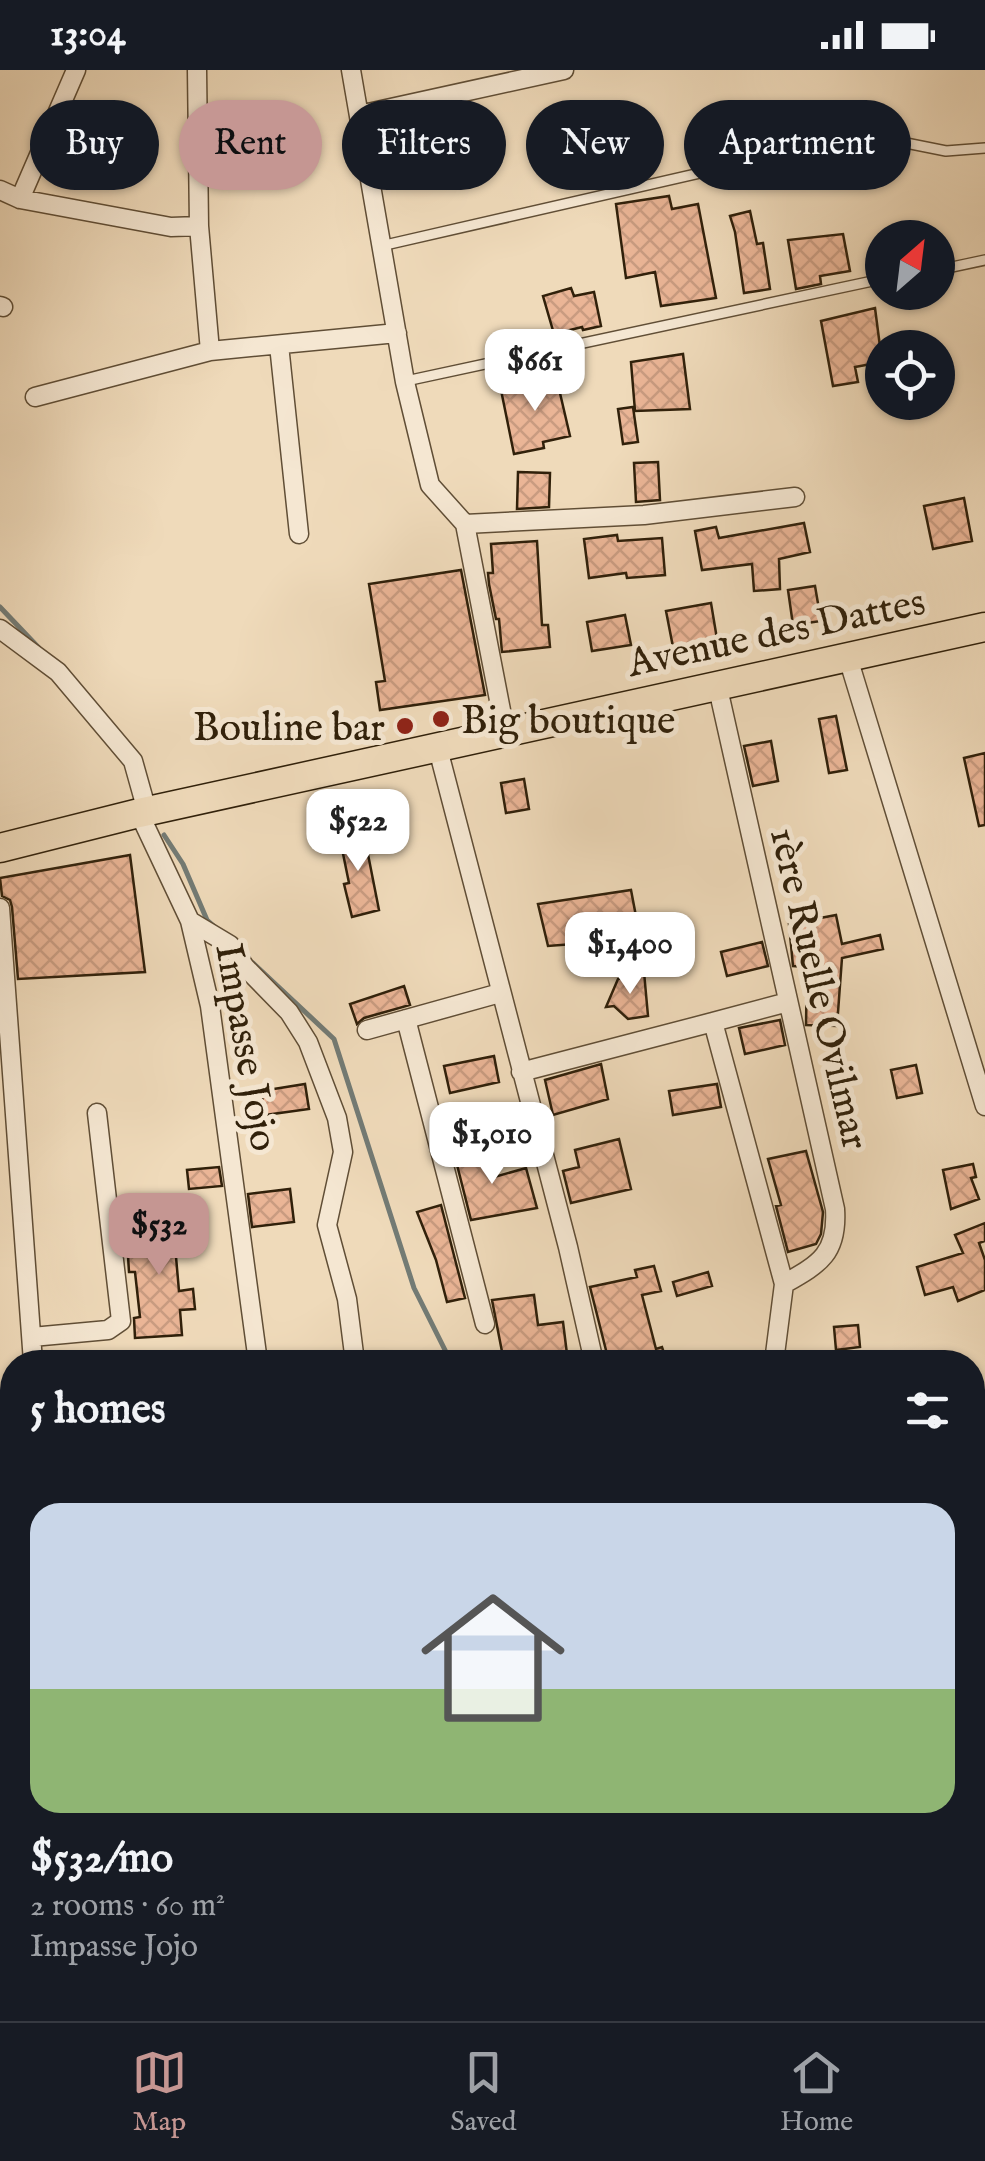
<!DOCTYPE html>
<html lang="en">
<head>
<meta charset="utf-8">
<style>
	body { margin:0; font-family:"IM FELL English",serif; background:#242831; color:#f1f3f6; height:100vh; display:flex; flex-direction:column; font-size:38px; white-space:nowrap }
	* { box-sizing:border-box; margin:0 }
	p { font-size:32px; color:#9ea1a6 }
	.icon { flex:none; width:55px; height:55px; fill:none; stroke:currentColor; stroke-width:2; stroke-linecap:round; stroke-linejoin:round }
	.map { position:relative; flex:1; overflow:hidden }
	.panel { position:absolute; left:0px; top:1280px; width:985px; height:672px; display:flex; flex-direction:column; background:#171b24; border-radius:40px 40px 0 0; box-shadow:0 2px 8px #0004 }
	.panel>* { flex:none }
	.banner { position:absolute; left:30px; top:30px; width:925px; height:90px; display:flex; gap:20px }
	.needle { width:65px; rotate:28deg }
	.buttons { position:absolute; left:865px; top:150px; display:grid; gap:20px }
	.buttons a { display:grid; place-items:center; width:90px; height:90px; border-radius:50%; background:#171b24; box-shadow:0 2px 8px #0004; font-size:50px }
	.price { position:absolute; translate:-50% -85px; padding:0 22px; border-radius:20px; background:#fff; color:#222; font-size:32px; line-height:65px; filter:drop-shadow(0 2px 5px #0008) }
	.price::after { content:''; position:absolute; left:50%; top:60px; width:30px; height:22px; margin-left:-15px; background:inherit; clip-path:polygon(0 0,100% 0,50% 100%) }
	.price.active { background:#c59692; color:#111 }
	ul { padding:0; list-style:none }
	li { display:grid; align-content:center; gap:20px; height:530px; padding:0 30px }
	li span { display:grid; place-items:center; height:310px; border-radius:30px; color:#555 }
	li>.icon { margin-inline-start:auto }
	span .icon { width:180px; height:180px; fill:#fffc; stroke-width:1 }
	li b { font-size:42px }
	h2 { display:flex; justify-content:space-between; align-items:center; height:120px; padding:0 30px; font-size:42px }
	.chip { padding:0 35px; border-radius:45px; background:#171b24; box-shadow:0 2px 8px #0004; font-size:35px; line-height:90px }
	.chip.active { background:#c59692; color:#111 }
	.status { display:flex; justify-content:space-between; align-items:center; height:70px; padding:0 50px; background:#171b24; direction:ltr }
	.status svg { height:28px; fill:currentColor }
	.menu { display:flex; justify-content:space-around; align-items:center; height:140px; border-top:2px solid #363941; background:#171b24; font-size:28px; color:#9ea1a6 }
	.menu a { display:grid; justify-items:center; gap:5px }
	.menu .active { color:#c59692 }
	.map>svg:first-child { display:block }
</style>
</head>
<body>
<div class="status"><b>13:04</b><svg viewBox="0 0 49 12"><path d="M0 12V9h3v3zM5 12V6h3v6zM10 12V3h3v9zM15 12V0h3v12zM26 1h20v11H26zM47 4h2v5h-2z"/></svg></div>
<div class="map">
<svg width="985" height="1951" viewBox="0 0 985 1951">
	<defs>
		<pattern id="building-cross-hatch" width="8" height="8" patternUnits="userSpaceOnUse" patternTransform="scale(2.5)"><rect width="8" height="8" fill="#eab596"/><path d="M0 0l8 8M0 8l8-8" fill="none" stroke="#c99b80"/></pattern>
	</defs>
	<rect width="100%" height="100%" fill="#efdaba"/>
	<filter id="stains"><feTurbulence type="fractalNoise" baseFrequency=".002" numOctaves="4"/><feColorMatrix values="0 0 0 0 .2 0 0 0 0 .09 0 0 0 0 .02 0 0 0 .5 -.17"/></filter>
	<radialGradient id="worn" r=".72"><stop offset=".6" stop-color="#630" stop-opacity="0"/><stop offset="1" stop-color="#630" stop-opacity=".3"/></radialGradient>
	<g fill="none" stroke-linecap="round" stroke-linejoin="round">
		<path stroke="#737b75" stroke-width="5" d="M0 537 39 578
			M164 765 183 794 207 850 216 858
			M253 893 334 969 414 1218 451 1292
			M972 1432 985 1435
			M628 1940 631 1951"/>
	</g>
	<path fill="url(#building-cross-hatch)" stroke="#30200a" stroke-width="2.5" d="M669 126 672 139 698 134 716 228 661 236 655 202 626 208 616 134Z
		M750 141 757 174 763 173 770 219 744 223 735 162 730 146Z
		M843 164 850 201 820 206 821 214 796 219 788 170Z
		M571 218 574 226 594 222 601 256 583 260 582 257 554 264 543 226Z
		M875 238 882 292 855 297 858 312 833 316 821 251Z
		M683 284 690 339 635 341 631 292Z
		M556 306 570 366 543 372 544 378 514 384 501 320Z
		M633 337 638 372 623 374 618 339Z
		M658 392 660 430 636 432 634 393Z
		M518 402 550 403 549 437 517 439Z
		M964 428 972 471 933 479 924 436Z
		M804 453 810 482 779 489 780 519 754 521 752 494 702 500 695 461 716 457 719 468Z
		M617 465 618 471 662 468 665 505 627 508 626 503 589 508 584 469Z
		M537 471 542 555H548L550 577 502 582 499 549H496L489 514 488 503H493L491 474Z
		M461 500 485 625 380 640 376 612 385 611 369 514Z
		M815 516 821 551 793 555 788 520Z
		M711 533 717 569 673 577 666 541Z
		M625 545 631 575 592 581 587 552Z
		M836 646 847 700 829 703 819 649Z
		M771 671 778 711 753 716 744 676Z
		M985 683V755L979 756 964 688Z
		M524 709 529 739 506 743 501 713Z
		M363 759 379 840 352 847 344 814 349 813 339 764Z
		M130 785 145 902 18 909 12 837 10 830 2 826 0 808Z
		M631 820 639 862 601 868 597 872 578 870 574 874 548 876 538 834Z
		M836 845 842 874 880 865 883 879 842 888 837 956 806 955 807 897 793 896 789 854Z
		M762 872 768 896 727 906 721 882Z
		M644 902 648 946 628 949 614 936 606 937 618 909Z
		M404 916 410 935 364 948 357 954 350 934Z
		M780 950 785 975 745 984 739 958Z
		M494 986 499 1012 450 1023 444 996Z
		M601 994 608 1029 553 1045 545 1010Z
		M916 995 922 1023 897 1028 891 1000Z
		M305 1014 309 1039 265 1045 261 1021Z
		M717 1014 721 1037 673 1045 669 1021Z
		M619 1069 631 1119 571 1133 563 1101 579 1097 575 1080Z
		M483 1075 491 1108 526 1098 537 1138 471 1150 454 1083Z
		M806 1081 823 1142 821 1164 816 1174 788 1182 776 1136 781 1135 768 1089Z
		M973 1094 976 1107 971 1108 979 1129 951 1139 943 1100Z
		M219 1097 222 1116 189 1119 187 1100Z
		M290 1119 294 1152 252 1157 248 1124Z
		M441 1135 465 1228 447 1232 436 1190 417 1142Z
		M176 1140 178 1164H174L179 1221 193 1219 195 1239 180 1240 182 1265 135 1268 134 1248 140 1247 135 1202H129L128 1186 144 1185 141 1142Z
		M985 1153V1171L979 1173 985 1190V1220L958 1231 953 1217 925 1225 917 1197 963 1183 955 1165Z
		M654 1196 661 1221 642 1225 656 1279 662 1277 667 1292H609L590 1217 637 1207 635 1200Z
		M708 1202 712 1216 677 1226 673 1212Z
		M534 1225 538 1255 563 1252 568 1292H504L492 1230Z
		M858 1255 860 1277 836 1280 834 1257Z"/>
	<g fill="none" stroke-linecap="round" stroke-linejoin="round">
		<g stroke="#604e36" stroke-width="12">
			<path id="service" d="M381 176 853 68 896 71 946 81 985 78
				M938 200 985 190
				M406 311 882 209"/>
		</g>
		<g stroke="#604e36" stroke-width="21">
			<path id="minor" d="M197 0 199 156 210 281
				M351 0 405 312 430 415 465 454 505 661
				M359 45 564 0
				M0 120 20 129 171 157 199 156
				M20 129 76 0
				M0 236 3 237
				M279 275 299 464
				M35 327 210 281 397 263
				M465 454 644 445 795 427
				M0 559 58 602 133 691 147 741
				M848 588 985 1036
				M717 614 835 1139C838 1184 819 1194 784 1214
				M438 679 568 1177 594 1292
				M139 743 190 851 210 936 258 1292
				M0 838 33 1292
				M190 851 230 875 245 897 289 942 308 972 337 1048 343 1082 327 1155 347 1229 355 1292
				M406 949 485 1254
				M713 952 788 932
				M367 960 500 923
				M521 1002 713 952 784 1214 774 1292
				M32 1267 108 1260 121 1251 97 1043
				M0 1354 12 1356
				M0 1437 12 1399
				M972 1496 985 1498
				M972 1601 985 1604
				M972 1698 985 1694
				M397 1940 399 1951
				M808 1940 811 1951
				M926 1940 929 1951
				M62 1942 112 1951
				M264 1951 267 1940"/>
		</g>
		<g stroke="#30200a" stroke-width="31">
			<path id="primary" d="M0 778 139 743 985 557"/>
		</g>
		<use href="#service" stroke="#f5e7d2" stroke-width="9"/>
		<use href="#minor" stroke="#f5e7d2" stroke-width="18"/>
		<use href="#primary" stroke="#efdaba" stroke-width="28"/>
	</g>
	<g fill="#8f2418" stroke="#f5e7d2" stroke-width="4">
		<circle cx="441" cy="649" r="10"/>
		<circle cx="405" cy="656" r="10"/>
	</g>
	<g text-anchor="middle" stroke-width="10" stroke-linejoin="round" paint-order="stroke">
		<g font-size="40" fill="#30200a" stroke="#f5e7d2">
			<text transform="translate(776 561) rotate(-12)" y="14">Avenue des Dattes</text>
			<text transform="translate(821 918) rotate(77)" y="14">1ère Ruelle Ovilmar</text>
			<text transform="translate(248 977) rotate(80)" y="14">Impasse Jojo</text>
		</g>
		<g font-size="40" fill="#30200a" stroke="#f5e7d2" text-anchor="start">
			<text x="461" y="663">Big boutique</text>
			<text x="385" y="670" text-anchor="end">Bouline bar</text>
		</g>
	</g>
	<rect width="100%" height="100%" filter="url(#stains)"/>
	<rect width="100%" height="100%" fill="url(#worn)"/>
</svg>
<div class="buttons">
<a><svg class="needle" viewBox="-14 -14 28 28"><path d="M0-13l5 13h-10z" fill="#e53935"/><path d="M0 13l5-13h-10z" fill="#9ea1a6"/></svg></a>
<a><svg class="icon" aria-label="locate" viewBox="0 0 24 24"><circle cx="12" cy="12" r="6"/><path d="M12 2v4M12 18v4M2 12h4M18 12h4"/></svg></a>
</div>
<b class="price" style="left:535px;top:344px">$661</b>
<b class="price" style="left:358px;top:804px">$522</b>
<b class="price" style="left:630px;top:927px">$1,400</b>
<b class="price" style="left:492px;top:1117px">$1,010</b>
<b class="price active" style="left:159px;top:1208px">$532</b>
<div class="banner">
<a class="chip">Buy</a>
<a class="chip active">Rent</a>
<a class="chip">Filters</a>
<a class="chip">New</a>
<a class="chip">Apartment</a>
</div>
<section class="panel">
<h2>5 homes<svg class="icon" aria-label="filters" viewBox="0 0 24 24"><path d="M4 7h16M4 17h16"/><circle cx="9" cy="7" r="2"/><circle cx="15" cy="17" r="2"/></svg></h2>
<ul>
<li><span style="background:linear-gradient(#c9d6e8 60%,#8fb573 0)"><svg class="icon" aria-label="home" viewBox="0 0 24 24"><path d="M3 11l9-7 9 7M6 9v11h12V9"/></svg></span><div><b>$532/mo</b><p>2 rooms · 60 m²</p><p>Impasse Jojo</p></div></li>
</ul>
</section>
</div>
<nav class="menu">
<a class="active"><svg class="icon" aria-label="map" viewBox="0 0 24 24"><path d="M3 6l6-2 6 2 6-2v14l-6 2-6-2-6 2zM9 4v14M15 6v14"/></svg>Map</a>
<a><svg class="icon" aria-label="saved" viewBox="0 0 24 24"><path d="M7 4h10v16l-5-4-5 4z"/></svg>Saved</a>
<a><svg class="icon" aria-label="home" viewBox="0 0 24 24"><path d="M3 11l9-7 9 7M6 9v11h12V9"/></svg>Home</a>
</nav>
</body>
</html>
